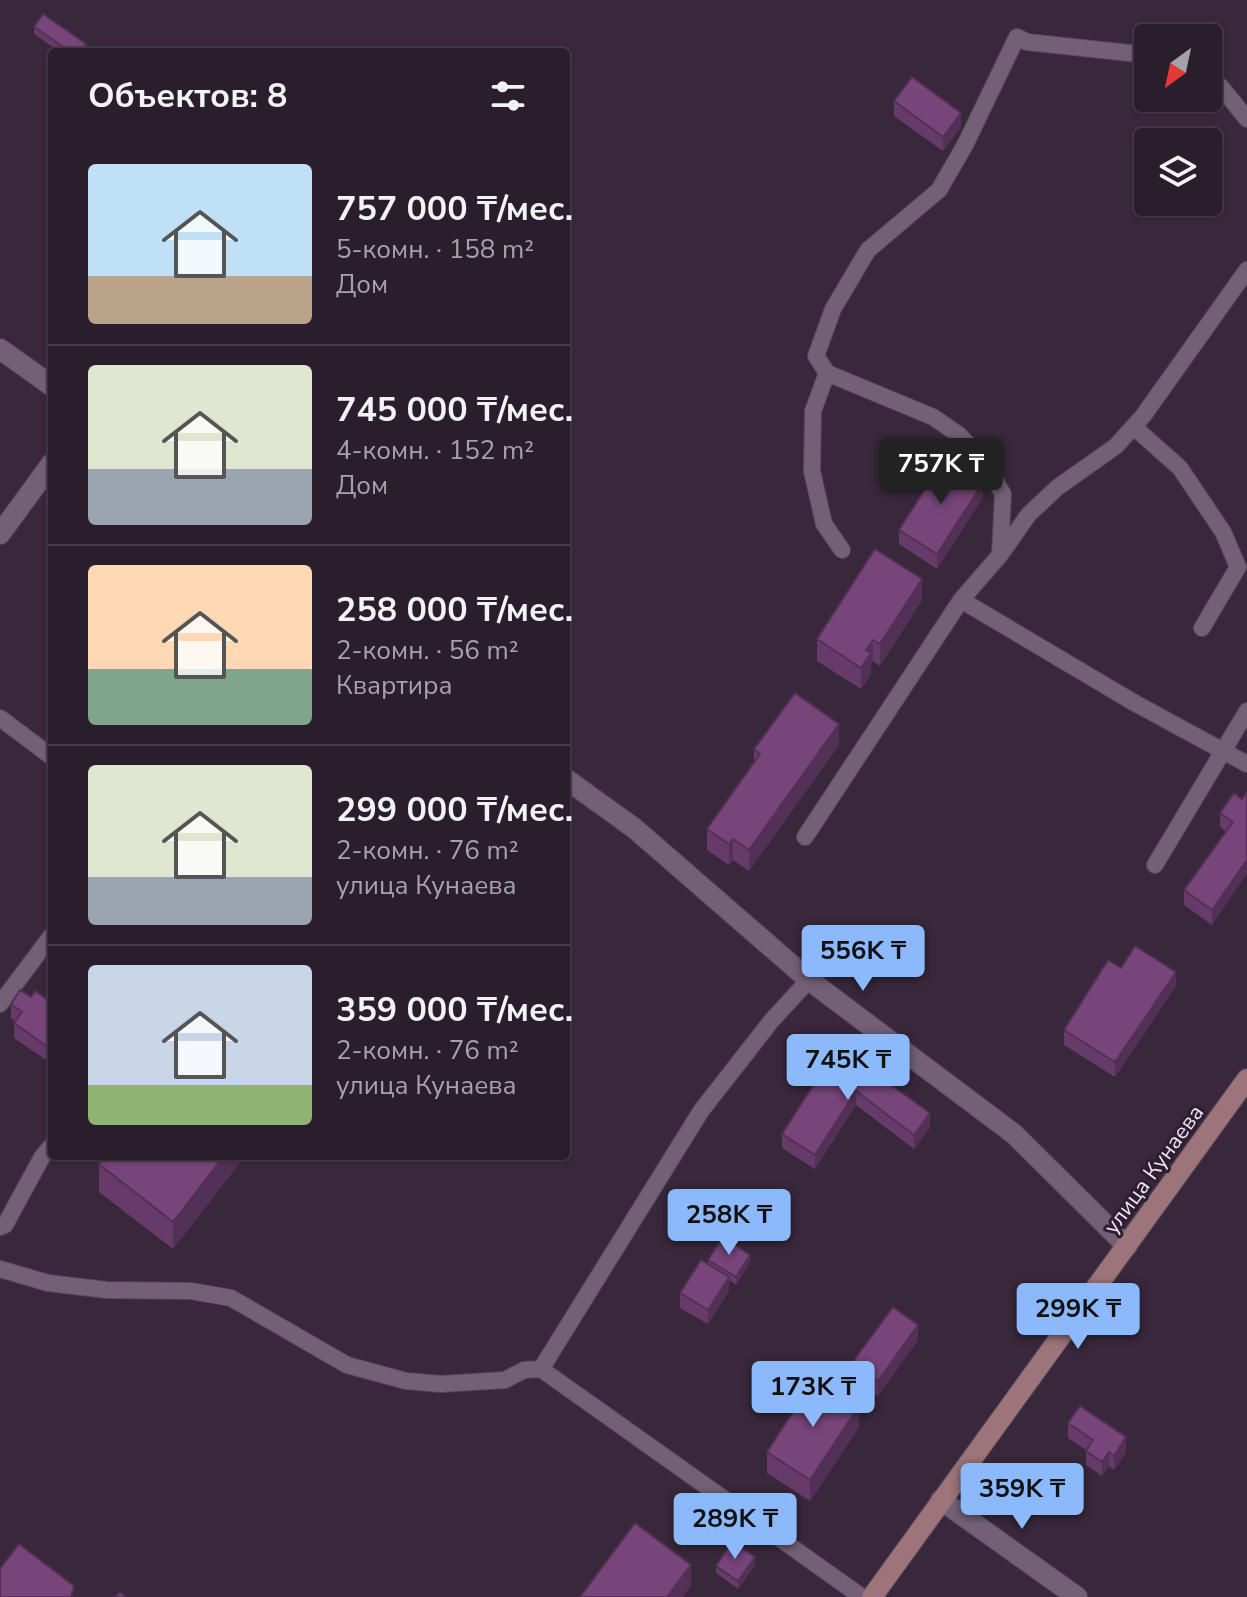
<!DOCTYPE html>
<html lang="ru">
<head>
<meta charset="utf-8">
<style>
	body { margin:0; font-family:"Nunito Sans",sans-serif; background:#332734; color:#f1f3f6; height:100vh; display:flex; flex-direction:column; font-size:30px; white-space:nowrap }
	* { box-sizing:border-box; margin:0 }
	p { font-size:26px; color:#a6a2a9 }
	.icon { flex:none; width:44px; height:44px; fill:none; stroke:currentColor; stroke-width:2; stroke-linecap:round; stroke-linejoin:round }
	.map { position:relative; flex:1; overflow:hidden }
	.side { position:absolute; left:48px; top:48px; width:522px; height:1112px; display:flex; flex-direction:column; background:#2b1e2c; border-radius:8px; box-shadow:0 2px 6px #0004,0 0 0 2px #473c48 }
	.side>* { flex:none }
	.needle { width:52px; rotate:213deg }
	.tools { position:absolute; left:1134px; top:24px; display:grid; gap:16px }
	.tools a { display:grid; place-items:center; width:88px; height:88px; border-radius:8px; background:#2b1e2c; box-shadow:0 2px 6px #0004,0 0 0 2px #473c48; font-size:40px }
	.price { position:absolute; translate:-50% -68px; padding:0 18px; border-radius:8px; background:#8cb9fc; color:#111; font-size:26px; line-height:52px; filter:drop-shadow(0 2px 4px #0008) }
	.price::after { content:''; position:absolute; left:50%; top:48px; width:24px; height:18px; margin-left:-12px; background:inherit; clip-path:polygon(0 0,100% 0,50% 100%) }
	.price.selected { background:#222; color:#fff }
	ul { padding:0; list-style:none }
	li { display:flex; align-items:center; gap:24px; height:200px; padding:0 40px }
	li+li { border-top:2px solid #473c48 }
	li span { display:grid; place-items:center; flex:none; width:224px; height:160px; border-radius:8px; color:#555 }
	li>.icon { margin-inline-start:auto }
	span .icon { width:96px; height:96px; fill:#fffc; stroke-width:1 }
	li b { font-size:34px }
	h2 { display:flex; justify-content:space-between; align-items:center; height:96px; padding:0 40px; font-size:34px }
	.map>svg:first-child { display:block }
</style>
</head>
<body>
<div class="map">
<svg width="1247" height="1597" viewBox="0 0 1247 1597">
	<rect width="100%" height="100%" fill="#39283b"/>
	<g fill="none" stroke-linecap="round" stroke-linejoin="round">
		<g stroke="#554758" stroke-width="18">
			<path id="lane" d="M1208 76 1221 87 1247 119
				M827 373 813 411 812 471 824 524 842 550
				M1134 427 1180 468 1223 532 1238 567 1202 628
				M1000 555 1003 494 981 457 959 435 933 417 827 373 816 356 833 309 868 250 939 190 965 145 1017 37 1027 42 1148 55
				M961 600 1000 555 1029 514 1058 487 1116 446 1143 416 1247 270
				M0 718 52 757
				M805 837 961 600 1133 702 1247 764
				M1155 865 1247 711
				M0 1004 52 935
				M0 1227 5 1225 42 1157 52 1145
				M0 1269 48 1283 107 1290 191 1291 231 1298 347 1365 406 1381 441 1384 505 1380 524 1370 541 1369 701 1111 772 1020 809 980
				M541 1369 862 1597"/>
		</g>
		<g stroke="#554758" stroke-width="22">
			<path id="street" d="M0 349 52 386
				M0 534 52 463
				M566 779 634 828 809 980 1014 1134 1127 1246
				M941 1500 1077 1597"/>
		</g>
		<g stroke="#554758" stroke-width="22">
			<path id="secondary" d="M872 1597 1247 1079"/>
		</g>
		<use href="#lane" stroke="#736076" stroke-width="16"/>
		<use href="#street" stroke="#736076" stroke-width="20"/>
		<use href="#secondary" stroke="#9c7479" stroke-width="20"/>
	</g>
	<path fill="#663b69" d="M34 27 86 51 60 52 34 34Z
		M894 101 961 127 943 151 894 116Z
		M983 497 937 569 899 544V530Z
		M922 600 880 666 873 661 871 664V674L861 689 817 661V639Z
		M839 745 749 871 733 860 729 865 707 850V829L754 763V749Z
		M1242 799 1212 925 1184 905V890L1226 832 1220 827V813Z
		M1121 968 1176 986 1115 1077 1064 1045V1030Z
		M31 997 52 1003V1064L14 1038V1023L15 1021 11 1018V1004Z
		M838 1047 930 1127 914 1149 856 1105 815 1169 782 1148V1134Z
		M105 1156H245L173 1249 99 1192V1164Z
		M708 1260 750 1262 736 1285 729 1280V1291L708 1324 680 1308V1293L708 1264Z
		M918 1340 878 1396 852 1378V1363Z
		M1068 1423 1126 1452 1114 1470 1109 1466 1102 1476 1086 1465V1450L1068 1438Z
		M859 1427 810 1501 767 1473V1452Z
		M755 1565 738 1589 716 1573V1566Z"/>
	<path fill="#533055" d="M961 113V127L943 151V137Z
		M983 483V497L937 569V554Z
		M922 579V600L880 666V644Z
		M873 640V661L871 664V674L861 689V668L866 650Z
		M839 724V745L749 871V850Z
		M733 839V860L729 865V844Z
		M1247 860V874L1212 925V910Z
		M1176 972V986L1115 1077V1062Z
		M856 1091V1105L815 1169V1155Z
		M930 1113V1127L914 1149V1135Z
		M224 1156H245L173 1249V1222Z
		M750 1255V1262L736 1285V1277Z
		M729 1277V1291L708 1324V1310Z
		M918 1325V1340L878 1396V1381Z
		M859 1406V1427L810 1501V1480Z
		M1126 1437V1452L1114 1470V1456Z
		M1109 1452V1466L1102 1476V1462Z
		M755 1557V1565L738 1589V1581Z
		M691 1565V1586L683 1597H667Z"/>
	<path fill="#77457a" stroke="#533055" stroke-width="2" d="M43 14 86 44 80 52H71L34 27Z
		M912 77 961 113 943 137 894 101Z
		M945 458 983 483 937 554 899 530Z
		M875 549 922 579 880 644 873 640 866 650 871 653 861 668 817 639Z
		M795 693 839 724 749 850 733 839 729 844 707 829 760 754 754 749Z
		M1247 792V860L1212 910 1184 890 1233 822 1220 813 1234 793 1242 799Z
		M1135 946 1176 972 1115 1062 1064 1030 1108 960 1121 968Z
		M20 990 31 997 35 991 52 1003V1050L14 1023 22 1012 11 1004Z
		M838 1047 930 1113 914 1135 856 1091 815 1155 782 1134Z
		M105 1156H224L173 1222 99 1164Z
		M723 1237 750 1255 736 1277 708 1260Z
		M701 1260 729 1277 708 1310 680 1293Z
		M893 1307 918 1325 878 1381 852 1363Z
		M815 1378 859 1406 810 1480 767 1452Z
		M1080 1406 1126 1437 1114 1456 1109 1452 1102 1462 1086 1451 1093 1440 1068 1423Z
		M635 1523 691 1565 667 1597H580Z
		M732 1542 755 1557 738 1581 716 1566Z
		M19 1544 74 1586 71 1597H0V1569Z
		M120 1592 126 1597H115Z"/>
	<g text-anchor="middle" stroke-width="6" stroke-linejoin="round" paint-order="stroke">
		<g font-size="22" fill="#efe4f0" stroke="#2e1e31">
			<text transform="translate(1153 1169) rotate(-54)" y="8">улица Кунаева</text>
		</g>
	</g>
</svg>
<div class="tools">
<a><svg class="needle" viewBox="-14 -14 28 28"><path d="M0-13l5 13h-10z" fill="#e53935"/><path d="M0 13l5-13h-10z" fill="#a6a2a9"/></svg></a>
<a><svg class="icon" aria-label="layers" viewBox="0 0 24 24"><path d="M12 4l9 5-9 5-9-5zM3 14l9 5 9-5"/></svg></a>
</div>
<b class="price selected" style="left:941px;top:506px">757K ₸</b>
<b class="price" style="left:863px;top:993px">556K ₸</b>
<b class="price" style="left:848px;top:1102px">745K ₸</b>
<b class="price" style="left:729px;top:1257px">258K ₸</b>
<b class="price" style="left:1078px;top:1351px">299K ₸</b>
<b class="price" style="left:813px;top:1429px">173K ₸</b>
<b class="price" style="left:1022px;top:1531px">359K ₸</b>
<b class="price" style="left:735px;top:1561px">289K ₸</b>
<section class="side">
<h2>Объектов: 8<svg class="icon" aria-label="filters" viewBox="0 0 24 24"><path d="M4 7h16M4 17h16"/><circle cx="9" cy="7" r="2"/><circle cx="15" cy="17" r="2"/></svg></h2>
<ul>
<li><span style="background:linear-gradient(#bfe0f5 70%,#b9a48a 0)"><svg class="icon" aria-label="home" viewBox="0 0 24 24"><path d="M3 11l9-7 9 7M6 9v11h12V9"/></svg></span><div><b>757 000 ₸/мес.</b><p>5-комн. · 158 m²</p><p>Дом</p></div></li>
<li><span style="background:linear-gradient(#dfe7d0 65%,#9aa5b1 0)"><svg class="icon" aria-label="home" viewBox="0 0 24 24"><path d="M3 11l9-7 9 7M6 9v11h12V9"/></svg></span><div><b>745 000 ₸/мес.</b><p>4-комн. · 152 m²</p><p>Дом</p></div></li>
<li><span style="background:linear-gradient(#ffd9b3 65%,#7fa58c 0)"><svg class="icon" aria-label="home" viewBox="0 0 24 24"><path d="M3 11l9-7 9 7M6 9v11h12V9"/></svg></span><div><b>258 000 ₸/мес.</b><p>2-комн. · 56 m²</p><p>Квартира</p></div></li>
<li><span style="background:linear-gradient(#dfe7d0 70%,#9aa5b1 0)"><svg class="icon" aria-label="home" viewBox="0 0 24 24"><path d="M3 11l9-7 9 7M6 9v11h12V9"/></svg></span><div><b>299 000 ₸/мес.</b><p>2-комн. · 76 m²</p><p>улица Кунаева</p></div></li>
<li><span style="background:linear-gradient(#c9d6e8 75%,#8fb573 0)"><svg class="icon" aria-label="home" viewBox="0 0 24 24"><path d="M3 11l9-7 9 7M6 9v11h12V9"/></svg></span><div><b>359 000 ₸/мес.</b><p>2-комн. · 76 m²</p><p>улица Кунаева</p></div></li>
</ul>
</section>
</div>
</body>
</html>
